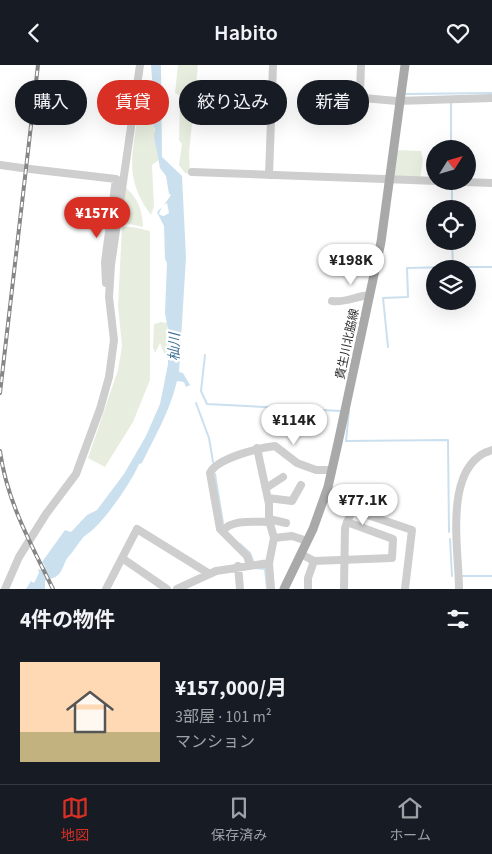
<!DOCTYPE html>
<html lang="ja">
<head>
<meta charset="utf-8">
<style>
	body { margin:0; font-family:"Source Sans 3","Noto Sans JP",sans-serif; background:#20242c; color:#f1f3f6; height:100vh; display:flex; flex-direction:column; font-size:19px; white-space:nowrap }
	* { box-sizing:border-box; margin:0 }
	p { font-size:16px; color:#9ea1a6 }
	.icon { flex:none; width:28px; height:28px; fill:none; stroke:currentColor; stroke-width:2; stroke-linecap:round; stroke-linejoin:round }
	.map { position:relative; height:524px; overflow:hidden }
	.side { display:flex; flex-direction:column; background:#171b24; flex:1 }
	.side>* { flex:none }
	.hud { position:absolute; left:15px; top:15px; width:462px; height:45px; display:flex; gap:10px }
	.needle { width:32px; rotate:53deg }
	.buttons { position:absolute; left:426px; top:75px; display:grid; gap:10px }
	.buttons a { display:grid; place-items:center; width:50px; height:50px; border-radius:50%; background:#171b24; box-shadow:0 5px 20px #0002; font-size:25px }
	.price { position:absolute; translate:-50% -42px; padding:0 11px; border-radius:18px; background:#fff; color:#222; font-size:16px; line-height:32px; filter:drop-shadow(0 1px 2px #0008) }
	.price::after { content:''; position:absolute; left:50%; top:30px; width:15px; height:11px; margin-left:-8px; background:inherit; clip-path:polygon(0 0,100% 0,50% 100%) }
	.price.current { background:#d93025; color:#fff }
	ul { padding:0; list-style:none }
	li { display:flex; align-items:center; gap:15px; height:125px; padding:0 20px }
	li+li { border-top:1px solid #363941 }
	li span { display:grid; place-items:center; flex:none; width:140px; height:100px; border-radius:0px; color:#555 }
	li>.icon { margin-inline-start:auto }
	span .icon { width:60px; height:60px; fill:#fffc; stroke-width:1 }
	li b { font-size:21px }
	h2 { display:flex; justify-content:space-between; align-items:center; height:60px; padding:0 20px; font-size:21px }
	.pill { padding:0 18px; border-radius:22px; background:#171b24; box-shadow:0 5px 20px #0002; font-size:18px; line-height:45px }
	.pill.current { background:#d93025; color:#fff }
	header { display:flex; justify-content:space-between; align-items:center; height:65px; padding:0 20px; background:#171b24; font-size:22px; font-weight:600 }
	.dock { display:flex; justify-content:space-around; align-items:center; height:70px; border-top:1px solid #363941; background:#171b24; font-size:14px; color:#9ea1a6 }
	.dock a { display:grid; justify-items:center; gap:2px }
	.dock .current { color:#d93025 }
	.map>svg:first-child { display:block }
</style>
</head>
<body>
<header><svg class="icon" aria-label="back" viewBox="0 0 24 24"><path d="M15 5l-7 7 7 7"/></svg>Habito<svg class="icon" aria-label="heart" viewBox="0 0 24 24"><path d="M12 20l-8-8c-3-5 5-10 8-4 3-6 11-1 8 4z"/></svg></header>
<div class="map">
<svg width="492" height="524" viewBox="0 0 492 524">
	<rect width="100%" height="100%" fill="#fff"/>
	<path fill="#e7eedf" d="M178 0H198L189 88 190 109 185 108 179 100 182 79 179 75 180 31 175 28Z
		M152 52 160 94 152 100 154 141 151 150C126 116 131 95 137 56H146Z
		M397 85 421 86 423 94 420 114 393 113Z
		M126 123C139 134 142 146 143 162L121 157 122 136Z
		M122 162H133L150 166V315L133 357 105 402 88 393 118 305 122 281 118 241Z
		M161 257 167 258V289L164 288 160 278 155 288 153 282 154 259Z"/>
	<path fill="#cbe0ee" d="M151 0H161L162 92 182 111 186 192 179 307 183 308 190 320 186 322 184 317 177 316C170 346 155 371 142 398L139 399C131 418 102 460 86 470 82 472 74 486 69 491 64 496 63 506 58 510 54 514 50 513 45 516V524H26L31 516 34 518 39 508 38 504 42 505 45 501 42 497 65 465 71 467 87 450 97 445 124 409 146 371 160 339 168 299V265L165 248 167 198 165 194 164 161 157 147 162 142 159 148 160 150 164 151 169 148 167 138 164 140 171 130 169 129 166 111 160 103 154 72 155 64 150 55V46L151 54H155Z"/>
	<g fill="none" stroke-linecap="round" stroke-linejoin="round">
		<path stroke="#cbe0ee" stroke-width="2" d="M406 29 492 28
			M451 38V84
			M452 122V144
			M452 176 453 202H492
			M388 282 383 233 408 232 407 203 453 202
			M205 290 201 326 207 339 341 346
			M196 338 209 373 213 397
			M349 346 346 376 448 375 449 467
			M215 409 223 458
			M450 474 452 511
			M240 479 250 488 254 498
			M254 503 265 504 267 524
			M462 511H492"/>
		<path stroke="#cecece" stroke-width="8" d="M361 0 360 28 363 33 397 36 492 33
			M0 100 22 103
			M30 104 116 114 105 197 106 218
			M192 107 492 118
			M269 110 273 0
			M332 236C346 238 356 231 370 230
			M257 383 269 439V455L274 473 269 498 271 524
			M266 423 283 412
			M325 432 344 442 412 465 405 524
			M268 433 292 436 301 420
			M269 454 286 458
			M222 466C233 454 253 457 269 457
			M274 473 292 471 307 476
			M301 489 314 496 392 493 393 474 347 457
			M122 493 167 524
			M250 500 247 491 220 464 210 408C217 393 259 383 275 381L297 398 316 405H332
			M238 501 240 524
			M5 524 19 492 46 449 76 409 100 344 109 312 114 275 109 232 111 200 140 0
			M106 524 137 464 208 508
			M177 524 216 506 269 498
			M308 524V513L314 496
			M344 524 345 463 352 445
			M459 524C459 485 442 399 492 385"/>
		<path stroke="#a9a9a9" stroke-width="9" d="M284 524 313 464 328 422 338 378 381 177 405 0"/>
		<g stroke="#868686" stroke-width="4">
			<path id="rail" d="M0 328 38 0
				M0 386C7 437 31 479 53 524"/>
		</g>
		<use href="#rail" stroke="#fff" stroke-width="2" stroke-dasharray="5.5" stroke-linecap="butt"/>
	</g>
	<g text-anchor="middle" stroke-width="5" stroke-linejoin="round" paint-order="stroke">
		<g font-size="12" fill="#313131" stroke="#fff">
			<text transform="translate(347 279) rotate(-78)" y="4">貴生川北脇線</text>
		</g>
		<g font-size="14" font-style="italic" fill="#3b7298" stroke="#fff">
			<text transform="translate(174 282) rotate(-89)" y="5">杣川</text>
		</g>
	</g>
</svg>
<div class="buttons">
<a><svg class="needle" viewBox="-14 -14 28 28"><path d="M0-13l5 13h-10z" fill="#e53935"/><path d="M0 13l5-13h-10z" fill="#9ea1a6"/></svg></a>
<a><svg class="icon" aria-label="locate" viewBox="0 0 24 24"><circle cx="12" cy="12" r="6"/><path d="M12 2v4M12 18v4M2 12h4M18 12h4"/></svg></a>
<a><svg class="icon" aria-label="layers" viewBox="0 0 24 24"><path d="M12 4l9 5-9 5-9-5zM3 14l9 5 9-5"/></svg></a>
</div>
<b class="price current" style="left:97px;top:174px">¥157K</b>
<b class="price" style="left:351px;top:221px">¥198K</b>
<b class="price" style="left:294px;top:381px">¥114K</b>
<b class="price" style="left:363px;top:461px">¥77.1K</b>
<div class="hud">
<a class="pill">購入</a>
<a class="pill current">賃貸</a>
<a class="pill">絞り込み</a>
<a class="pill">新着</a>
</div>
</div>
<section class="side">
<h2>4件の物件<svg class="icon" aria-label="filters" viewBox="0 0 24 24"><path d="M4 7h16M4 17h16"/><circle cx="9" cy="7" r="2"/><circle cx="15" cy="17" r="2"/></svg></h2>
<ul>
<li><span style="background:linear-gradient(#ffd9b3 70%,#c2b280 0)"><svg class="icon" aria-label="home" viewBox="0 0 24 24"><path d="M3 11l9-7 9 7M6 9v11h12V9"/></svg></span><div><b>¥157,000/月</b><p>3部屋 · 101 m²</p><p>マンション</p></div></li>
</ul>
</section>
<nav class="dock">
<a class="current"><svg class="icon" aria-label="map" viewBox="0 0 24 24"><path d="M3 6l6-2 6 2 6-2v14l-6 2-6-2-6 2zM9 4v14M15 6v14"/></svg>地図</a>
<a><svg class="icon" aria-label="saved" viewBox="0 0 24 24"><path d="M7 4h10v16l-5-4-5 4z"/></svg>保存済み</a>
<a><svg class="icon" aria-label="home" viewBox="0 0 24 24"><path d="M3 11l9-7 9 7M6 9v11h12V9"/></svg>ホーム</a>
</nav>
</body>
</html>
